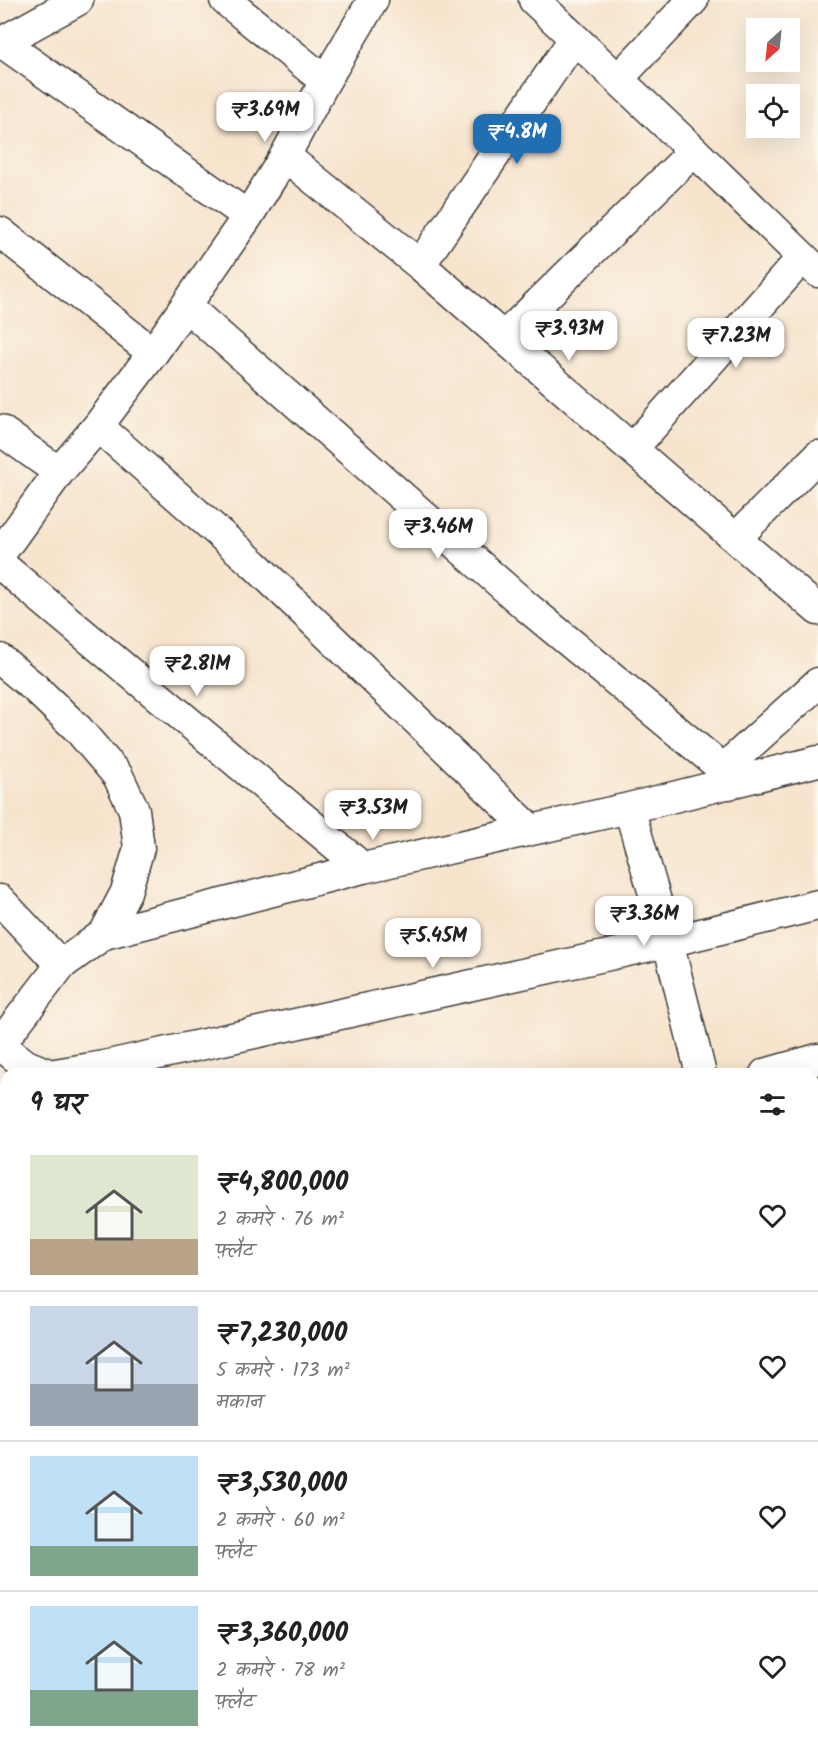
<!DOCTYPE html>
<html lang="hi">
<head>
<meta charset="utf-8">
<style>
	body { margin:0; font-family:Kalam,"Playpen Sans Deva",sans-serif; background:#f6f6f6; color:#222; height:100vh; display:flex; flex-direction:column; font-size:22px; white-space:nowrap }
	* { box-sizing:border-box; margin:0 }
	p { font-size:20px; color:#767676 }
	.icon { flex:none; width:33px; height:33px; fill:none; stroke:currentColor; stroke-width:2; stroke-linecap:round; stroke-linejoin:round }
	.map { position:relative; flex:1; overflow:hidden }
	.side { position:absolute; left:0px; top:1068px; width:819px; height:686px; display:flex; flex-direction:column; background:#fff; border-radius:18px 18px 0 0; box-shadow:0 6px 24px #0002 }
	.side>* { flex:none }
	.needle { width:39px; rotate:207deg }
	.tools { position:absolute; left:746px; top:18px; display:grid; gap:12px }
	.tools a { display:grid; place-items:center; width:54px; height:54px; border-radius:0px; background:#fff; box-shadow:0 6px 24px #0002; font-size:30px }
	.price { position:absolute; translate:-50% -51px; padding:0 14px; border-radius:12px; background:#fff; color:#222; font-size:20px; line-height:39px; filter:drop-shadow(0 2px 3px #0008) }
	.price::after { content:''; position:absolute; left:50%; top:36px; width:18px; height:14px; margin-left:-9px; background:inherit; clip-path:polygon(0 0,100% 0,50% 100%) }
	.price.current { background:#1f6fb2; color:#fff }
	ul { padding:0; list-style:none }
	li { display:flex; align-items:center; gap:18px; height:150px; padding:0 30px }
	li+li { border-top:2px solid #e0e0e0 }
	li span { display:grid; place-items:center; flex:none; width:168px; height:120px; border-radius:0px; color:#555 }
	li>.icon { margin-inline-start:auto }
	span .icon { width:72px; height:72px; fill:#fffc; stroke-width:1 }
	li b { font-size:26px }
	h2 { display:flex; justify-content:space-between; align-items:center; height:72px; padding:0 30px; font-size:26px }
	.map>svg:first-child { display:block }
</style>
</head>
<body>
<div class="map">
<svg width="818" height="1753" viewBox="0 0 818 1753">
	<rect width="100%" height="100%" fill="#fbf7ec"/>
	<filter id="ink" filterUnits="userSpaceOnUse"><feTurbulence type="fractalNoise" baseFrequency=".0167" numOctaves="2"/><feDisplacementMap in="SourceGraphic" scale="12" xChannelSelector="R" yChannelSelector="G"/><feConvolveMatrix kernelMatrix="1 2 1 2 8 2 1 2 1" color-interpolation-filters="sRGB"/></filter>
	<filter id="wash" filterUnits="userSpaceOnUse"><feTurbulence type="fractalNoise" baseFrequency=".008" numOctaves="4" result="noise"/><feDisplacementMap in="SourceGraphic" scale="24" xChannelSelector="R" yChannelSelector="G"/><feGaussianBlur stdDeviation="1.35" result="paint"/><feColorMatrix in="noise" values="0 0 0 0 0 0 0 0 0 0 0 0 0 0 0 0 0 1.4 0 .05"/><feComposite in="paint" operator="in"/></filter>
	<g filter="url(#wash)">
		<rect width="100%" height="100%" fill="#f7e4cd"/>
	</g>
	<g filter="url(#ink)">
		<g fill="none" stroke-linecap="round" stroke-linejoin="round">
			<g stroke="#3d3a37" stroke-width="33">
				<path id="street" d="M225 0 325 81
					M534 0 694 151 818 272
					M0 41 248 216
					M0 43 78 0
					M618 79 693 0
					M285 156 420 265 818 610
					M0 232 153 353
					M420 265 574 39
					M186 306 527 607 723 769 729 784
					M504 337 694 151
					M98 426 254 564 530 829
					M0 430 59 472
					M633 448 803 257
					M736 538 818 456
					M0 554 59 472 98 426 153 353 248 216 285 156 325 81 373 0
					M0 564 363 868
					M0 659 35 688 78 729 118 776 134 810 139 848 126 892 104 934
					M723 769 818 683
					M629 808 668 942 701 1074
					M0 900 61 965
					M0 1044 61 965 104 934 363 868 629 808 818 761
					M0 1045 26 1065 48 1074
					M55 1074 104 1066 668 942 818 905
					M765 1074 818 1059
					M813 1146 818 1144
					M0 1154 6 1160
					M813 1235 818 1239
					M0 1289 6 1287
					M0 1374 6 1372
					M0 1543 6 1549
					M813 1548 818 1554
					M265 1748 270 1753
					M504 1748 510 1753
					M731 1748 737 1753
					M187 1753 192 1748"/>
			</g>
			<use href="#street" stroke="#fff" stroke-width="30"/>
		</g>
	</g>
</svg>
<div class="tools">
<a><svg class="needle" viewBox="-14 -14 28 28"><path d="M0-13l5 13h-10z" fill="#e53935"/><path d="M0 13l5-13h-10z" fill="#767676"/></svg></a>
<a><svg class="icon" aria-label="locate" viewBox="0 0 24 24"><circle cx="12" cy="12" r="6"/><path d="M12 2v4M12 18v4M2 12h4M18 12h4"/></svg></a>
</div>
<b class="price" style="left:265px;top:143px">₹3.69M</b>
<b class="price current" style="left:517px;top:165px">₹4.8M</b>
<b class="price" style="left:569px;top:362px">₹3.93M</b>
<b class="price" style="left:736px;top:369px">₹7.23M</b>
<b class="price" style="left:438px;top:560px">₹3.46M</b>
<b class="price" style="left:197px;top:697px">₹2.81M</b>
<b class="price" style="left:373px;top:841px">₹3.53M</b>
<b class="price" style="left:644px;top:947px">₹3.36M</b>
<b class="price" style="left:433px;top:969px">₹5.45M</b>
<section class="side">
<h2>9 घर<svg class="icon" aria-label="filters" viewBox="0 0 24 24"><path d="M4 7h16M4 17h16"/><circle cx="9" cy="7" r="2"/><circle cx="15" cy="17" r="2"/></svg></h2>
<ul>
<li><span style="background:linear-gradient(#dfe7d0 70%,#b9a48a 0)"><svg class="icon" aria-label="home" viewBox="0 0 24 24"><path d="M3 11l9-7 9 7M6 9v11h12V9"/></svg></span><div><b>₹4,800,000</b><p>2 कमरे · 76 m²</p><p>फ़्लैट</p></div><svg class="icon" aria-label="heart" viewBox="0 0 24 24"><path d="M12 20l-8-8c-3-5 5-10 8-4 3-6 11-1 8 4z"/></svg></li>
<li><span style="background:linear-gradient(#c9d6e8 65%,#9aa5b1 0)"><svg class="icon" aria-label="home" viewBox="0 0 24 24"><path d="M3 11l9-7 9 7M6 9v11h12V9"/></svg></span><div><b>₹7,230,000</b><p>5 कमरे · 173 m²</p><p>मकान</p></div><svg class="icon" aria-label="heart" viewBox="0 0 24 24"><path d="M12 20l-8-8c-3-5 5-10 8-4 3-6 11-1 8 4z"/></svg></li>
<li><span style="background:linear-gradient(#bfe0f5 75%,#7fa58c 0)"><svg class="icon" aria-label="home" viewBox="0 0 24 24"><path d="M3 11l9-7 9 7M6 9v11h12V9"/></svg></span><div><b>₹3,530,000</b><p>2 कमरे · 60 m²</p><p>फ़्लैट</p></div><svg class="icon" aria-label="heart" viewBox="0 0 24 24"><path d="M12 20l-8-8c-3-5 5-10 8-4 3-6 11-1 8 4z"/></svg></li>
<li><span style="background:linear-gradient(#bfe0f5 70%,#7fa58c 0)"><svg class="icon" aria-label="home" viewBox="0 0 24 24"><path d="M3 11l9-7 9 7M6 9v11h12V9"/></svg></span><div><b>₹3,360,000</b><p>2 कमरे · 78 m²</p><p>फ़्लैट</p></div><svg class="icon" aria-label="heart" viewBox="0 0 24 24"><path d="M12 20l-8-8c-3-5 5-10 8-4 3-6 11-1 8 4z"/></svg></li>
</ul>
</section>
</div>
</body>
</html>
